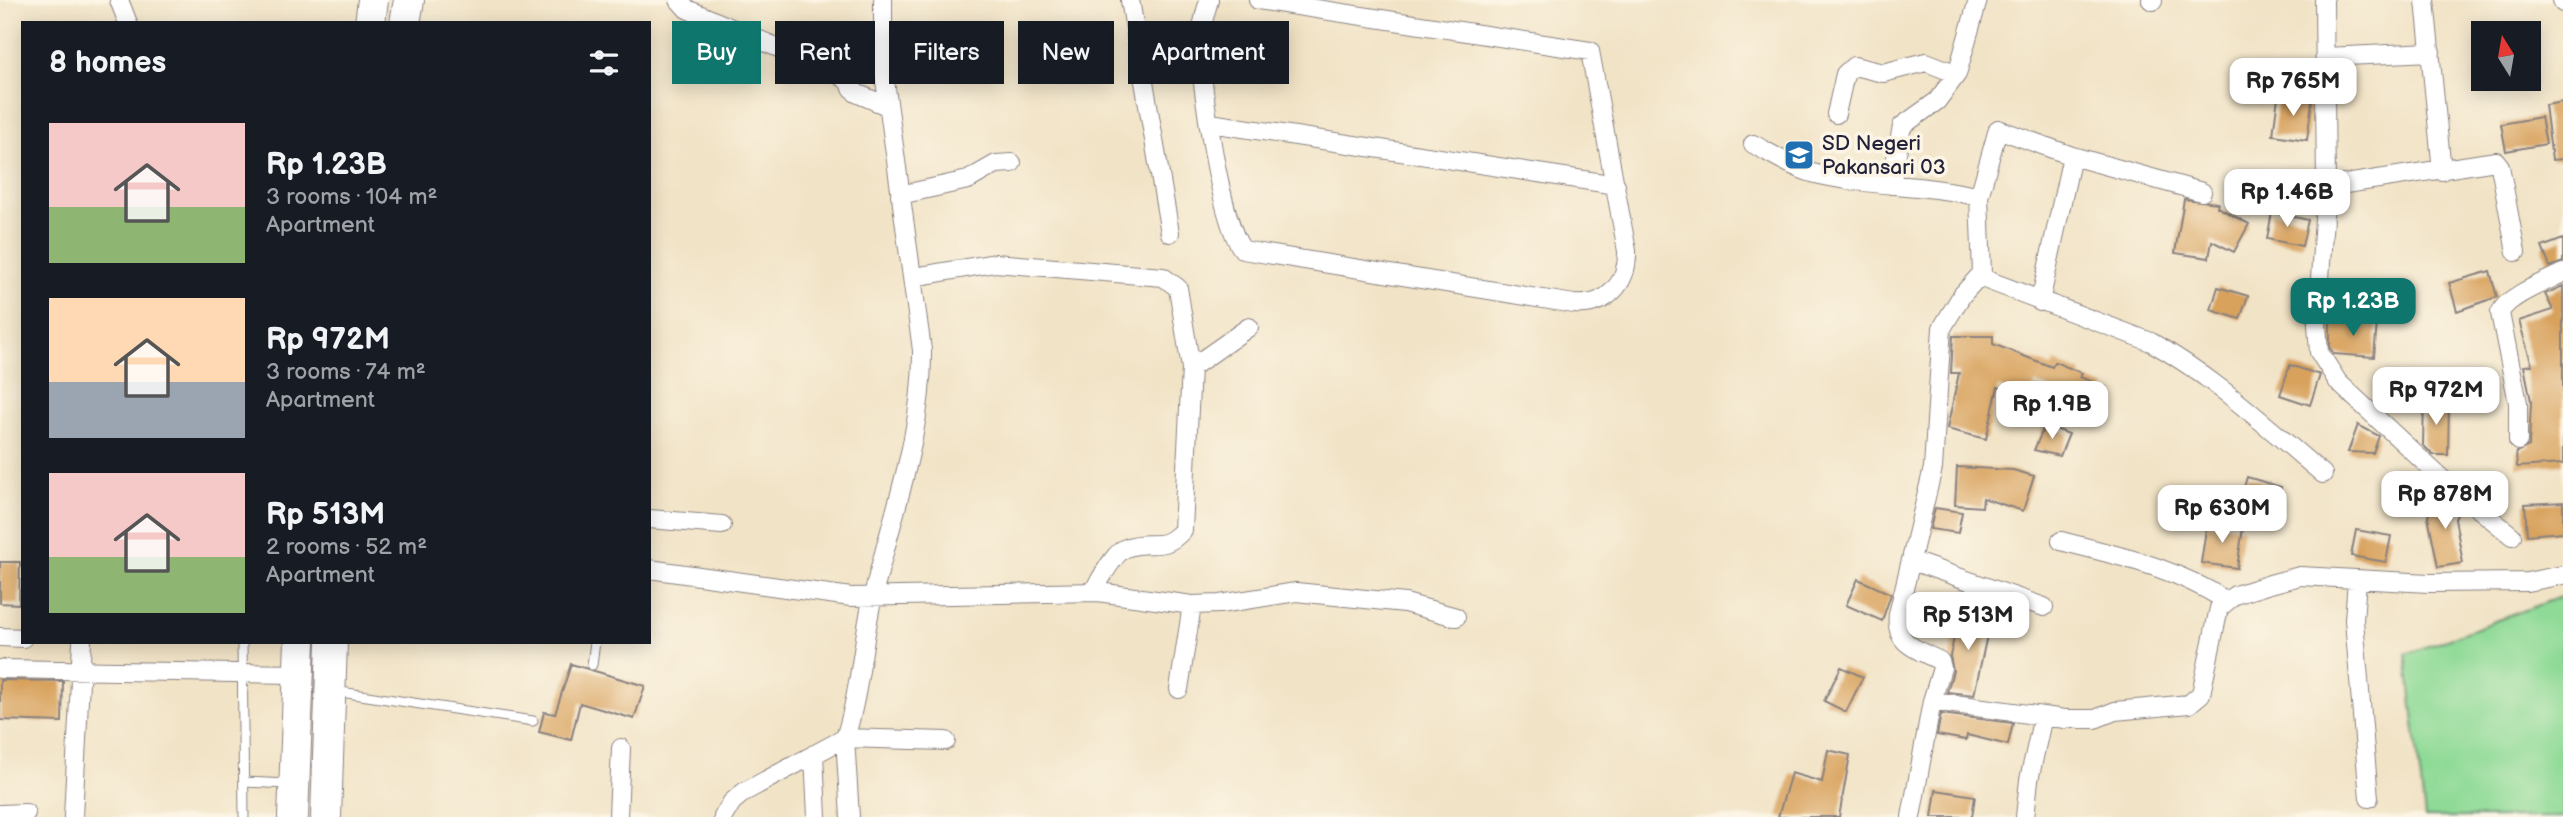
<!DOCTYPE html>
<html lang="en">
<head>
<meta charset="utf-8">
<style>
	body { margin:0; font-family:"Balsamiq Sans",sans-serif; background:#20242c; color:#f1f3f6; height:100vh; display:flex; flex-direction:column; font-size:26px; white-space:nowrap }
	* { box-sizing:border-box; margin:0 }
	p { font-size:23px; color:#9ea1a6 }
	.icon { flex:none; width:38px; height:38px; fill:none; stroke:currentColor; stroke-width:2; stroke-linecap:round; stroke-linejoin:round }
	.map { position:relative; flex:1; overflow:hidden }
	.side { position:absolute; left:21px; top:21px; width:630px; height:623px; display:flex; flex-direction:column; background:#171b24; border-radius:0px; box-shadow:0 4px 18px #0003 }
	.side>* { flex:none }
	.hud { position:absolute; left:672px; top:21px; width:665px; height:63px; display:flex; gap:14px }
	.needle { width:46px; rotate:349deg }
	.buttons { position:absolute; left:2471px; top:21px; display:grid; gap:14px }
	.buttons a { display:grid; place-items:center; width:70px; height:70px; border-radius:0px; background:#171b24; box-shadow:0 4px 18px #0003; font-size:35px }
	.price { position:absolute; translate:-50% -60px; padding:0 16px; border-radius:14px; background:#fff; color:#222; font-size:23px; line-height:46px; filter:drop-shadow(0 2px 4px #0008) }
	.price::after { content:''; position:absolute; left:50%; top:42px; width:21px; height:16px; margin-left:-10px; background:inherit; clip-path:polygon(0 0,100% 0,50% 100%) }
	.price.active { background:#0f766e; color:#fff }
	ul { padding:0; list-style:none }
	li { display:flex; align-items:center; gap:21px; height:175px; padding:0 28px }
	li span { display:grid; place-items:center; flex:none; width:196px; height:140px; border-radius:0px; color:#555 }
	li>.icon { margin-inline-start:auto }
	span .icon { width:84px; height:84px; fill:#fffc; stroke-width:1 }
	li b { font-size:30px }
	h2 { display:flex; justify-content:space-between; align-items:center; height:84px; padding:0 28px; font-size:30px }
	.chip { padding:0 24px; border-radius:0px; background:#171b24; box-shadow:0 4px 18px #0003; font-size:24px; line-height:63px }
	.chip.active { background:#0f766e; color:#fff }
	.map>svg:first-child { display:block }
</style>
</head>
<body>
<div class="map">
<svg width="2563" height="817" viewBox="0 0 2563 817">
	<rect width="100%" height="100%" fill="#fcf5e5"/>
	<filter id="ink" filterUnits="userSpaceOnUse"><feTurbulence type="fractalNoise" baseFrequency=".0143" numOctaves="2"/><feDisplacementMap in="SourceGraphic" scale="14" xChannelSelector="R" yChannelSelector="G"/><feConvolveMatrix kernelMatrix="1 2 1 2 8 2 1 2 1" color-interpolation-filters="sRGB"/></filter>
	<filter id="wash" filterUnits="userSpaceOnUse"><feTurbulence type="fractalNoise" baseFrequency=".00686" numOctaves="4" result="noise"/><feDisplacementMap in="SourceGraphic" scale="28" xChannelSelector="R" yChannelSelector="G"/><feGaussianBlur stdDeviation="1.57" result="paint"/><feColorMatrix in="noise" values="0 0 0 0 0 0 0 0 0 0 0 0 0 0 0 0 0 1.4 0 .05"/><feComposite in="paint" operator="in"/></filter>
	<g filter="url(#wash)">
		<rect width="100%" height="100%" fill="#f1e3c6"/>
		<path fill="#8eda96" stroke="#587e68" stroke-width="2" d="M2563 596V817H2425L2406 654Z"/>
		<g id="blocks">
			<path fill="#d8a15c" d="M2278 97 2312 101 2307 140 2273 135Z
				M2563 102V159L2552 160 2545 105Z
				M2541 117 2546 144 2506 151 2501 124Z
				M2184 199 2218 203 2217 207 2249 224 2234 252 2212 241 2209 258 2175 253Z
				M2272 212 2308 220 2302 246 2267 239Z
				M2563 239V262L2550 267 2542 247Z
				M2490 271 2497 297 2457 311 2449 283Z
				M2563 286V464L2517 467 2516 452 2529 446 2531 401 2524 366 2532 365 2519 321 2553 310 2545 294Z
				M2218 287 2248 296 2240 319 2211 310Z
				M2330 320 2377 323 2374 357 2334 354 2330 348Z
				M1953 336H1993V344L2052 367 2055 362 2082 373 2080 377 2106 387 2092 423 2071 415 2077 400 2036 383 2030 399 1998 387 1986 439 1947 429 1959 373H1951Z
				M2290 365 2320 375 2310 405 2280 395Z
				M2424 400 2449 401 2448 455H2433L2423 445Z
				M2045 425 2069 434 2060 456 2034 450Z
				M2358 425 2379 436 2373 453 2348 452Z
				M1957 467 2013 470 2034 476 2023 511 1983 498 1982 507 1955 505Z
				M2247 477 2281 487 2271 527 2235 518Z
				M2439 491 2460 508 2455 519 2463 563 2438 567 2428 516Z
				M2563 502V532L2527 535 2525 504Z
				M1935 508 1962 512 1958 533 1930 529Z
				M2207 523 2243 528 2237 568 2201 563Z
				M2356 530 2391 536 2386 562 2351 556Z
				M0 562H20L19 604 0 603Z
				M1858 579 1891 594 1882 621 1846 605Z
				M1960 611 1991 617 1974 695 1947 692 1953 671 1950 656Z
				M571 664 645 686 634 719 580 703 571 740 539 732 544 712 555 714Z
				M1841 667 1863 677 1846 712 1824 701Z
				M0 680 63 681 62 722 0 720Z
				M1941 714 2013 723 2008 745 1967 735 1966 740 1937 735Z
				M1828 750 1850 755 1839 817H1778L1791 773 1822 782Z
				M1936 790 1975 796 1972 817H1932Z"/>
		</g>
	</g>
	<g filter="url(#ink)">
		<use href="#blocks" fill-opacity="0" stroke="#8a8280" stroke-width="2"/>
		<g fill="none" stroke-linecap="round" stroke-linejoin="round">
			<g stroke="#8a8280" stroke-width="11">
				<path id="lane" d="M242 642 244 817
					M592 665 595 642
					M334 691 533 721
					M245 782 288 784"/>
			</g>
			<g stroke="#8a8280" stroke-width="20">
				<path id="street" d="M119 0 128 23
					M679 0 687 9 830 70 846 79 856 93 887 106
					M1130 0 1170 233
					M1209 0C1204 16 1200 31 1200 48 1201 85 1221 225 1243 250L1574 304C1607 307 1628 283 1627 251L1590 51 1258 0
					M2151 0 2153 1
					M2324 0 2326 187 2317 325 2319 352 2338 382 2440 477 2512 536
					M2425 0 2442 171
					M2562 0 2563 3
					M2326 57 2431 52
					M1836 114 1845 74 1854 66 1883 73 1926 62 1957 74
					M1210 123 1616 185
					M1753 144C1772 154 1791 167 1812 173 1866 187 1924 183 1979 197
					M1891 185 1902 126 1937 101 1957 74 1978 0
					M2326 187 2496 161 2500 166 2516 252
					M900 195 968 180 996 164 1012 163
					M914 277 995 263 1163 277 1178 288 1191 368 1183 530C1162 554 1150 538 1126 548 1113 553 1101 580 1092 592
					M1979 277 2151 342C2214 377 2268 428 2323 474
					M2040 302 2072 156
					M1191 368 1249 327
					M2518 441V403L2500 313C2507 296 2547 281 2563 273
					M649 519 722 525
					M2061 541C2122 557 2171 566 2225 600
					M1912 561 2044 607
					M649 569 851 597 1098 592 1192 605 1220 604 1296 592 1405 603 1456 617
					M2357 580 2354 620 2369 798
					M0 637 23 638
					M0 669 298 674
					M1179 689 1192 605
					M1932 701 2065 719H2095L2115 711 2189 704 2201 694 2219 608 2235 595 2270 584 2300 576 2429 583 2527 582 2563 575
					M814 754 817 817
					M0 814 26 813
					M73 817 82 642
					M618 817 621 748
					M723 817 732 802 744 792 845 738C860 692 862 643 873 596 892 515 923 435 922 350L883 66V0
					M850 817 845 738 946 741
					M1911 817 1932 701 1942 668 1940 661C1917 649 1894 645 1898 614L1933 468 1942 328 1962 295 1982 273 1979 197 1998 129 2072 156 2202 192
					M2025 817 2029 780 2043 716"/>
			</g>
			<g stroke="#8a8280" stroke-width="32">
				<path id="primary" d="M370 23 373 0
					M405 23 409 0
					M293 817 300 642
					M326 817 332 642"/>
			</g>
			<use href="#lane" stroke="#fff" stroke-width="9"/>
			<use href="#street" stroke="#fff" stroke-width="18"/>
			<use href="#primary" stroke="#fff" stroke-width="30"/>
		</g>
	</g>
	<defs>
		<g id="school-square" transform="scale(1.575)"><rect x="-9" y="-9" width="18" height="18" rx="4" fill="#1f6fb2" stroke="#fcf5e5"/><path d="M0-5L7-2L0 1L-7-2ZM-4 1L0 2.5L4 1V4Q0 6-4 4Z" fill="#fff"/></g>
	</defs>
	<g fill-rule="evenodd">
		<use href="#school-square" x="1799" y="155"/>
	</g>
	<g text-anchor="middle" stroke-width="7" stroke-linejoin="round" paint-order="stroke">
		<g font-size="21" fill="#22223b" stroke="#fcf5e5" text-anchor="start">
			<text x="1822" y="150">SD Negeri<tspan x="1822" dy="24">Pakansari 03</tspan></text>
		</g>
	</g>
</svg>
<div class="buttons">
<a><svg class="needle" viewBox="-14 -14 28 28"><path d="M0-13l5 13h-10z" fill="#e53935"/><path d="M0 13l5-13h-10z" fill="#9ea1a6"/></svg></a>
</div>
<b class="price" style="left:2293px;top:118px">Rp 765M</b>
<b class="price" style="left:2287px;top:229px">Rp 1.46B</b>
<b class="price active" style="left:2353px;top:338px">Rp 1.23B</b>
<b class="price" style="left:2436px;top:427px">Rp 972M</b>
<b class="price" style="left:2052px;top:441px">Rp 1.9B</b>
<b class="price" style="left:2445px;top:531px">Rp 878M</b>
<b class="price" style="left:2222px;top:545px">Rp 630M</b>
<b class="price" style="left:1968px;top:652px">Rp 513M</b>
<div class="hud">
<a class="chip active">Buy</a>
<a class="chip">Rent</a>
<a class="chip">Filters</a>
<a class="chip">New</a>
<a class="chip">Apartment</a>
</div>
<section class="side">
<h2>8 homes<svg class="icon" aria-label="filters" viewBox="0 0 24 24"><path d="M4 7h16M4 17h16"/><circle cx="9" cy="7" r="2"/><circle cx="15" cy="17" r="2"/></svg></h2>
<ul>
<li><span style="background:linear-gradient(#f6c9c9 60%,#8fb573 0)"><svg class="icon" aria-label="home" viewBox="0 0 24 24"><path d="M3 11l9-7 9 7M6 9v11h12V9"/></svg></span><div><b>Rp 1.23B</b><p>3 rooms · 104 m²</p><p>Apartment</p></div></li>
<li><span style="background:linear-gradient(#ffd9b3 60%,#9aa5b1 0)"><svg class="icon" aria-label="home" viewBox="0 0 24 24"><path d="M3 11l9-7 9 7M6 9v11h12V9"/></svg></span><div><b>Rp 972M</b><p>3 rooms · 74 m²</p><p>Apartment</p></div></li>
<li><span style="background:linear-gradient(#f6c9c9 60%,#8fb573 0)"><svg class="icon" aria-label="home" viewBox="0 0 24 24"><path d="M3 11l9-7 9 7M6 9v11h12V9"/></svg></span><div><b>Rp 513M</b><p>2 rooms · 52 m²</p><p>Apartment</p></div></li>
</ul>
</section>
</div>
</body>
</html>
